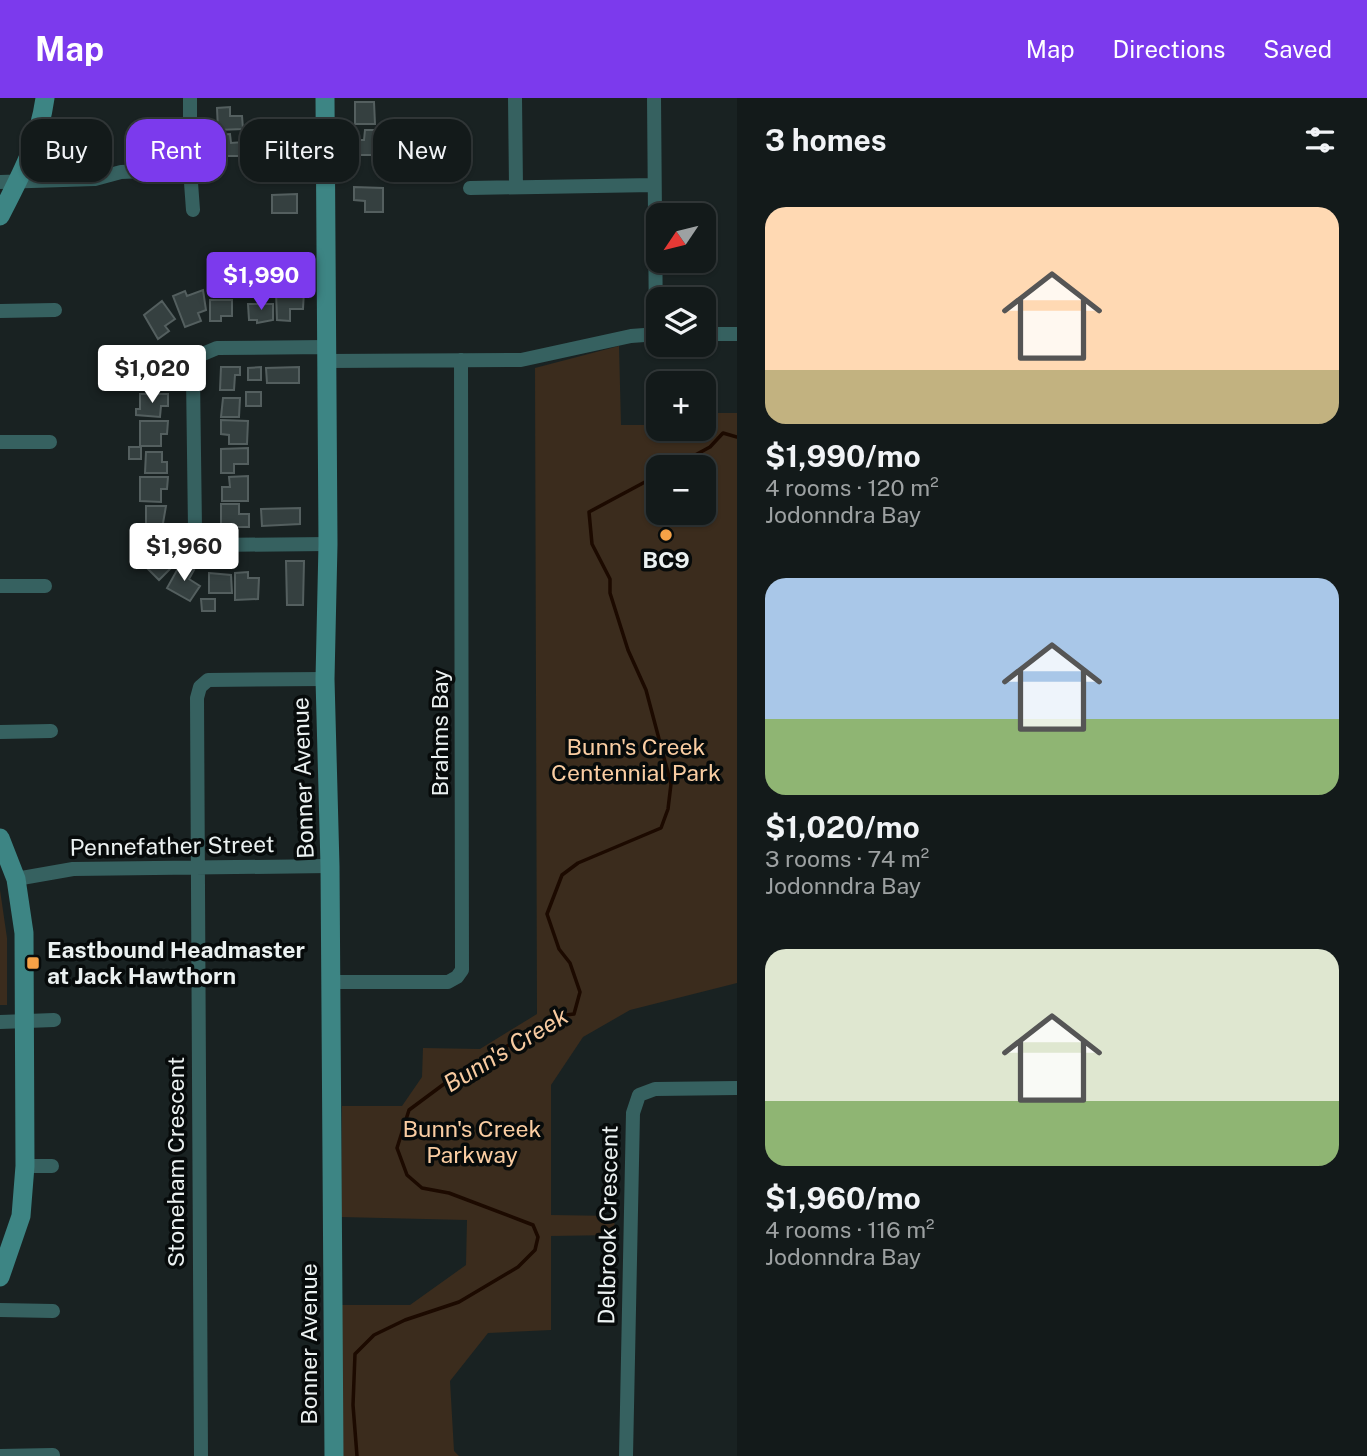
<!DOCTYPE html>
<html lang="en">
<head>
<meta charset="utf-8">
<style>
	body { margin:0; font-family:"Public Sans",sans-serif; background:#202727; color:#f1f3f6; height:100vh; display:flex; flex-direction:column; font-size:26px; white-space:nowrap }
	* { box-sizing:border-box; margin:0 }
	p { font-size:23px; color:#9da1a2 }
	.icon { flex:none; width:38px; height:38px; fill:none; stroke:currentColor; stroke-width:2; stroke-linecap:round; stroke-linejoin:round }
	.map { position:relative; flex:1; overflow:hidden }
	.panel { display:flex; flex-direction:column; background:#131a1a; width:630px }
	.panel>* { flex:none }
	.guide { position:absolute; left:21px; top:21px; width:611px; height:63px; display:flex; gap:14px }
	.needle { width:46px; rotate:235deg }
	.buttons { position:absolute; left:646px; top:105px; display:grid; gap:14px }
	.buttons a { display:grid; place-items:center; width:70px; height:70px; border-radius:14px; background:#131a1a; box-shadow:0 2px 5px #0004,0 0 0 2px #323839; font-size:35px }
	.price { position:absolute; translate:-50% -60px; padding:0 16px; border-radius:7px; background:#fff; color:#222; font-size:23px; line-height:46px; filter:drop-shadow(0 2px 4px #0008) }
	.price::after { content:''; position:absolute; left:50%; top:42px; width:21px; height:16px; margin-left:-10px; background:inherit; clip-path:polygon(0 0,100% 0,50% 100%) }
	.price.current { background:#7c3aed; color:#fff }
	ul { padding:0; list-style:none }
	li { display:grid; align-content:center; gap:14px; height:371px; padding:0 28px }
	li span { display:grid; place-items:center; height:217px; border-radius:21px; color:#555 }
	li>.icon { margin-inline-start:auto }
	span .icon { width:126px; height:126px; fill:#fffc; stroke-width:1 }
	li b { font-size:30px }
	h2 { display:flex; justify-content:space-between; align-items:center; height:84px; padding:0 28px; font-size:30px }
	.tag { padding:0 24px; border-radius:21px; background:#131a1a; box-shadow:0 2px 5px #0004,0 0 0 2px #323839; font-size:24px; line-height:63px }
	.tag.current { background:#7c3aed; color:#fff }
	header { display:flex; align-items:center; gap:42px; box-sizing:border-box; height:98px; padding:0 35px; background:#7c3aed; color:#fff }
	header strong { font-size:33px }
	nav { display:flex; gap:38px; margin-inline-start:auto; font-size:24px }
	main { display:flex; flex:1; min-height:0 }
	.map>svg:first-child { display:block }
</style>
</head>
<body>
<header>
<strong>Map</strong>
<nav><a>Map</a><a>Directions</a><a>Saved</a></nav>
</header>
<main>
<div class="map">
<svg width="737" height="1358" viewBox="0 0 737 1358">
	<rect width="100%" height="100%" fill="#192222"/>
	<path fill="#3b2c1d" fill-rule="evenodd" d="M619 248 621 327H647L648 314H658V331H704V315H737V885L630 912 583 939 551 987V1117L614 1118 615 1137 551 1138V1232L488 1235 450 1283 454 1353 459 1358H342V1207H410L466 1167 467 1122 341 1119 342 1008H402L422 979 423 950 480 951 537 916 535 270ZM658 369H704V415H658Z
		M0 792 7 840V907H0Z"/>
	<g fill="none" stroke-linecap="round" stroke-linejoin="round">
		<path stroke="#1c0a00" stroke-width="3.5" d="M673 369 710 349 723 335 737 339
			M357 1358 353 1307 355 1256 374 1237 405 1222 459 1204 518 1169 535 1152 538 1139 533 1127 449 1095 422 1090 407 1077 397 1050 409 1012 444 986 557 918 574 916 580 894 570 865 559 851 547 816 562 777 578 765 661 730 668 711 671 686 646 592 628 552 610 495V481L592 446 589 414 658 377"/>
	</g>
	<path fill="#354040" stroke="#545f5f" stroke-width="2" d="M355 4H374L375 26H355Z
		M230 9V18H242L243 31 218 32 217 10Z
		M365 32H380V57H355V42H364Z
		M230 36 231 45 243 44V58H219L218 37Z
		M354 89 383 90V114H365V103L354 102Z
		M297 96V115H272V97Z
		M203 192 206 212 198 215 201 223 185 229 173 198 185 193 187 198Z
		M304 193 303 211H290V223L277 222 276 194Z
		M210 202H232V218H221V223H210Z
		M162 203 175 221 165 228 169 233 158 241 144 217Z
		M248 206H273V222L257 225V222H249Z
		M166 266V282H160V292H139V267Z
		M221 269H240V277H235L234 292H220Z
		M261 269V282H248V270Z
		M299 269V285H267L266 270Z
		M246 294H261V308H246Z
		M140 296H168V308H161L160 319 136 317V311H140Z
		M223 300H240L239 319H221Z
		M221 322 248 323 247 346H229V337L221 336Z
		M140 323H168L167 336H161V348H140Z
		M129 349H141V361H129Z
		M248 350V366H234V375H221V351Z
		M146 354H162V364H167V375H145Z
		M248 378V403H222V389H230L229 379Z
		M140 379H168L167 391H161V404L140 403Z
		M221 406H239V416H249V429H221Z
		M146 408H166L162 431H146Z
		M300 410V426L262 428 261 411Z
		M153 451 163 461 172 452 180 461 159 482 140 463Z
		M286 463H304L303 507H287Z
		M181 465 194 472 189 481 200 488 190 503 167 490Z
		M248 474V480H259L258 501 235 502V475Z
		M209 475 231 477 232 495H209Z
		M201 501H215V513H202Z"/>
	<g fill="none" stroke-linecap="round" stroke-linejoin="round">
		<path stroke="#366160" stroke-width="14" d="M515 0 516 89
			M654 0 656 236
			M190 71 193 112
			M0 84 95 81 121 74 190 71V0
			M470 90 654 87
			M0 213 55 212
			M704 236H737
			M326 249 217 250 198 258 193 268V279L195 431 201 442 211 447 328 446
			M326 263 521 262 631 238 658 236
			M0 344H50
			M0 488H45
			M0 634 51 633
			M16 781 73 771 330 768
			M332 884H448L457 879 462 872 461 262
			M0 924 54 922
			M25 1068H52
			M0 1212 53 1213
			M0 1358 53 1357
			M201 1358 197 600 200 589 208 582 325 581
			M626 1358 633 1015 639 997 655 991 737 990"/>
		<path stroke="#3d8584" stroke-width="19" d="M325 0 328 446 325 581 330 768 334 1358
			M0 118C20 79 39 44 45 0
			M0 740 16 781 24 835 25 1068 21 1118 0 1179"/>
	</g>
	<g fill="#f6a247" stroke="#070b0b" stroke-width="2.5">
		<circle cx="666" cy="437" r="7"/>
		<rect x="26" y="858" width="14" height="14" rx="3.5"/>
	</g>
	<g text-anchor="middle" stroke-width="7" stroke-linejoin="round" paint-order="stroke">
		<g font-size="23" font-weight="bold" fill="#ebf1f1" stroke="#070b0b">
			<text x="666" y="470">BC9</text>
			<text x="47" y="860" text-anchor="start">Eastbound Headmaster<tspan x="47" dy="26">at Jack Hawthorn</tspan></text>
		</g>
		<g font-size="23" fill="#ebf1f1" stroke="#070b0b">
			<text transform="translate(440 635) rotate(-90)" y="8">Brahms Bay</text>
			<text transform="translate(303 680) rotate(-92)" y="8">Bonner Avenue</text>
			<text transform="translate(172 748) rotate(-1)" y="8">Pennefather Street</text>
			<text transform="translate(176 1064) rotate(-90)" y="8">Stoneham Crescent</text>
			<text transform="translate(608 1127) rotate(-89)" y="8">Delbrook Crescent</text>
			<text transform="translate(309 1246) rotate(-90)" y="8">Bonner Avenue</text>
		</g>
		<g font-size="23" fill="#facda2" stroke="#070b0b">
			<text x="636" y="657">Bunn's Creek<tspan x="636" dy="26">Centennial Park</tspan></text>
			<text x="472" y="1039">Bunn's Creek<tspan x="472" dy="26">Parkway</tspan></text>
		</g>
		<g font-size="24" font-style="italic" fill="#f7caa0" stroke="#070b0b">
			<text transform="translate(506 952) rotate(-31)" y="8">Bunn's Creek</text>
		</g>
	</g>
</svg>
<div class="buttons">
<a><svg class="needle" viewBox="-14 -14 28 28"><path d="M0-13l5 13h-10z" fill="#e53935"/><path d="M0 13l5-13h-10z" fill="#9da1a2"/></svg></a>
<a><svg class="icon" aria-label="layers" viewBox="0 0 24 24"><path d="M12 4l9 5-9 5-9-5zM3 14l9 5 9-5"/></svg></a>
<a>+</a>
<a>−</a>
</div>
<b class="price current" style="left:261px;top:214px">$1,990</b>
<b class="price" style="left:152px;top:307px">$1,020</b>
<b class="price" style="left:184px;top:485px">$1,960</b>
<div class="guide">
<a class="tag">Buy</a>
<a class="tag current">Rent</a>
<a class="tag">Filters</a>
<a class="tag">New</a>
</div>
</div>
<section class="panel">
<h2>3 homes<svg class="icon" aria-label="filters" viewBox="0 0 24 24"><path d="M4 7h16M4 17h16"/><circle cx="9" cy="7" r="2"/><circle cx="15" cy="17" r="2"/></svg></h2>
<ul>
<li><span style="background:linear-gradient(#ffd9b3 75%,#c2b280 0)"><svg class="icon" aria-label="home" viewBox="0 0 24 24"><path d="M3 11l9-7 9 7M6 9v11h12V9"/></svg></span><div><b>$1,990/mo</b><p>4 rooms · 120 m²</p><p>Jodonndra Bay</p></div></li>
<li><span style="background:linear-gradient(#a9c7e8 65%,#8fb573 0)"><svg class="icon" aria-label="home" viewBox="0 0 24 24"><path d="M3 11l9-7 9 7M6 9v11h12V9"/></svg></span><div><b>$1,020/mo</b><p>3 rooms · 74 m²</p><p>Jodonndra Bay</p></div></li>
<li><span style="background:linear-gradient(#dfe7d0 70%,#8fb573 0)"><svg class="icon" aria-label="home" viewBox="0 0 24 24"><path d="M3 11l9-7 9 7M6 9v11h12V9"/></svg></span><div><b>$1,960/mo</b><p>4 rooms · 116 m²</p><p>Jodonndra Bay</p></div></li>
</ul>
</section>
</main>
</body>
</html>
